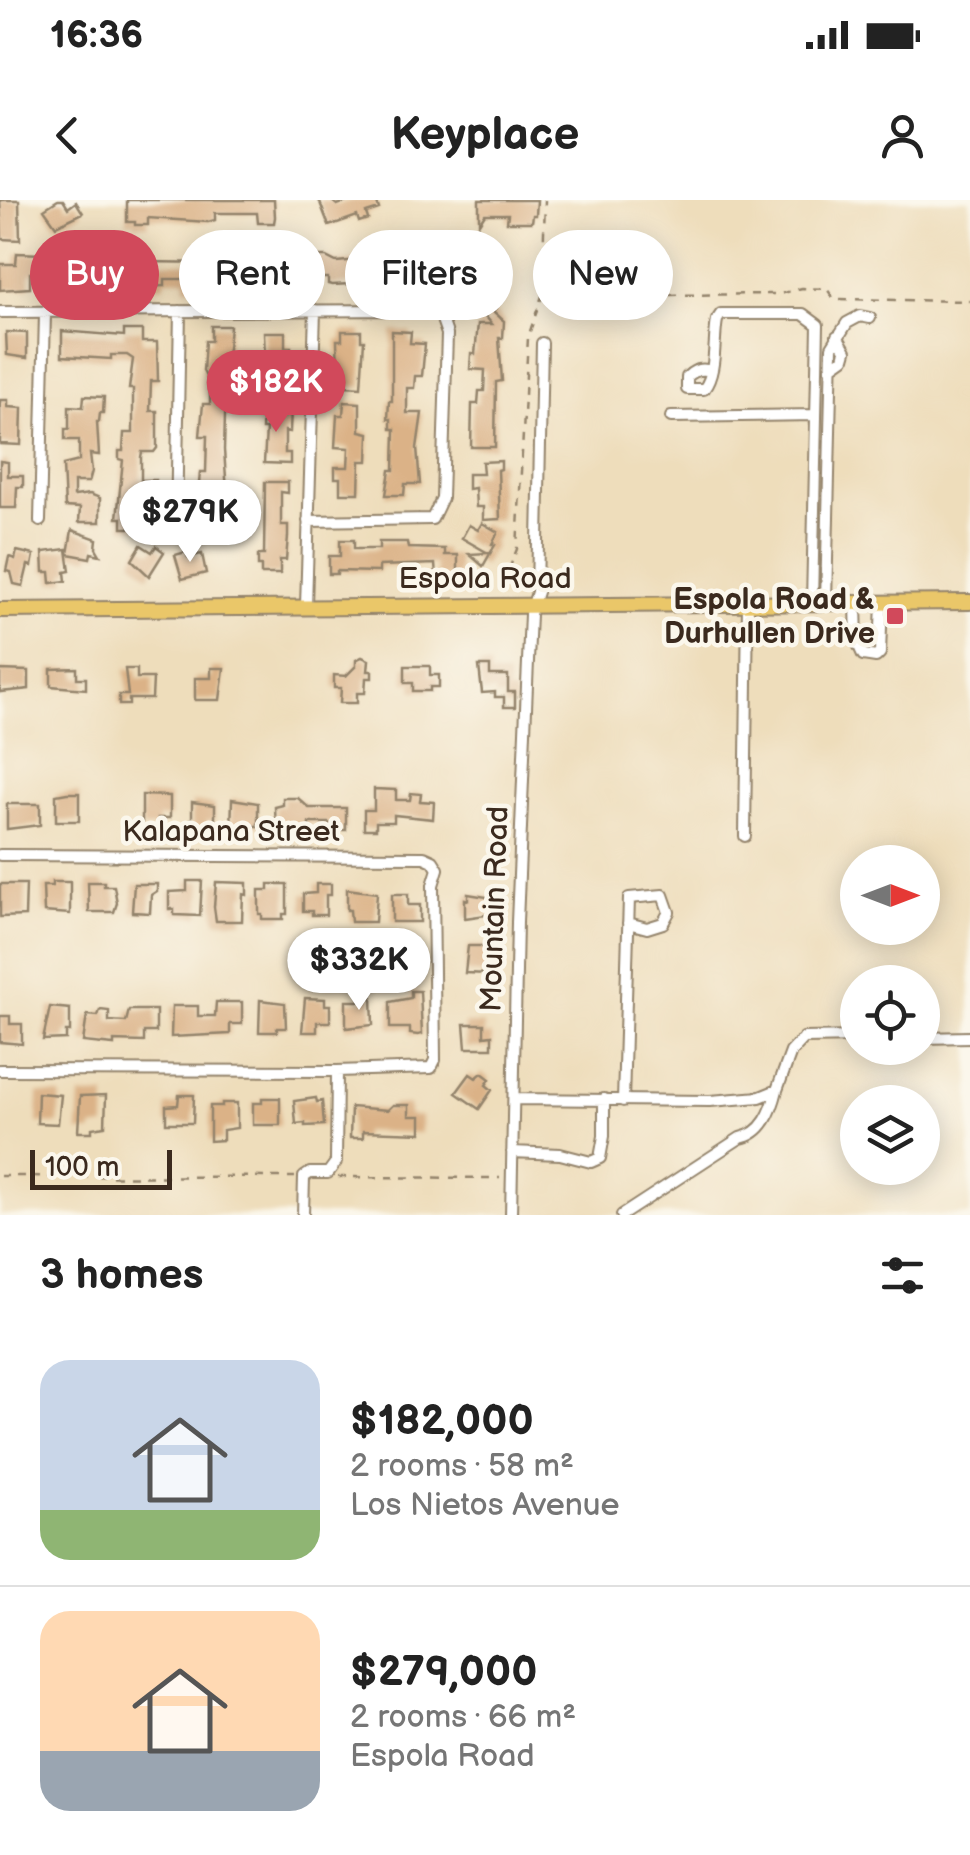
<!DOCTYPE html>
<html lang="en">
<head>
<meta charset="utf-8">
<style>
	body { margin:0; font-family:"Balsamiq Sans",sans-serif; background:#f6f6f6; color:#222; height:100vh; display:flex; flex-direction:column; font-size:38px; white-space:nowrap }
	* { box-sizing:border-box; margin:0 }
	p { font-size:32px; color:#767676 }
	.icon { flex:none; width:55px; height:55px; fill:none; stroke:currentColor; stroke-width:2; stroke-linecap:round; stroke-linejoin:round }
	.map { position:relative; height:1015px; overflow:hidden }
	.details { display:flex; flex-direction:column; background:#fff; flex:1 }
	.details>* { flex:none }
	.top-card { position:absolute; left:30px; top:30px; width:910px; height:90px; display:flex; gap:20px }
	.needle { width:65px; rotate:90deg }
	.buttons { position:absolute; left:840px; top:645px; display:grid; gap:20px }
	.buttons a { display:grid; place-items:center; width:100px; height:100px; border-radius:50%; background:#fff; box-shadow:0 5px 25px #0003; font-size:50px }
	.scale { position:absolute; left:30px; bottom:25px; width:142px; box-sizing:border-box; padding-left:10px; border:5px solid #3b2a1e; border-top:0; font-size:28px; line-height:35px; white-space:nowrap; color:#3b2a1e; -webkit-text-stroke:8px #fbf7ec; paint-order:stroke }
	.price { position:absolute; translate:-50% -85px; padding:0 22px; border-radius:35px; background:#fff; color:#222; font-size:32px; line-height:65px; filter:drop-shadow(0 2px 5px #0008) }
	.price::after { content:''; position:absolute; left:50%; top:60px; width:30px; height:22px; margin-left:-15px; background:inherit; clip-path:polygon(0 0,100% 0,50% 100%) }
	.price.active { background:#d1495b; color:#fff }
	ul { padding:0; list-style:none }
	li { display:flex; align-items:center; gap:30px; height:250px; padding:0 40px }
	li+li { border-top:2px solid #e0e0e0 }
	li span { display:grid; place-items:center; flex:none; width:280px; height:200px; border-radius:30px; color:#555 }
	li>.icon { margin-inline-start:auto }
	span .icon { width:120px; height:120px; fill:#fffc; stroke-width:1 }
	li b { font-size:42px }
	h2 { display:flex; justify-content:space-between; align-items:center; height:120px; padding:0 40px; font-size:42px }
	.tag { padding:0 35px; border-radius:45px; background:#fff; box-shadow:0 5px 25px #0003; font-size:35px; line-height:90px }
	.tag.active { background:#d1495b; color:#fff }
	.status { display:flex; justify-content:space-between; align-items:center; height:70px; padding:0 50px; background:#fff; direction:ltr }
	.status svg { height:28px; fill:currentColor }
	header { display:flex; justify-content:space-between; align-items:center; height:130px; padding:0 40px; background:#fff; font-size:45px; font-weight:700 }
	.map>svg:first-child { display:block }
</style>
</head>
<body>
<div class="status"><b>16:36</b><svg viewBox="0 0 49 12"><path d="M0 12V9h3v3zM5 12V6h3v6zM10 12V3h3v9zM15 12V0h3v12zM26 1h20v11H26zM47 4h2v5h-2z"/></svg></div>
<header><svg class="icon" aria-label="back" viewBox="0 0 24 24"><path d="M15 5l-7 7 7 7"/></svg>Keyplace<svg class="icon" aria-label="person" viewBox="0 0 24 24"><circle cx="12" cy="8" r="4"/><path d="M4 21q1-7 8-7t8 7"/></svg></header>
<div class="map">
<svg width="970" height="1015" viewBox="0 0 970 1015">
	<rect width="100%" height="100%" fill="#fbf7ec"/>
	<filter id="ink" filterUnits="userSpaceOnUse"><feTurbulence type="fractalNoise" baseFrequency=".01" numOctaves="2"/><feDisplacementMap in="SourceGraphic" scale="20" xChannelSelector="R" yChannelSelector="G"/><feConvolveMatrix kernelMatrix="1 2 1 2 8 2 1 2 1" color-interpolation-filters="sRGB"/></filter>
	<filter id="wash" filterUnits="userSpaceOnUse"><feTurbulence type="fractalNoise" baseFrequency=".0048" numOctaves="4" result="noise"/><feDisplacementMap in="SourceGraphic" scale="40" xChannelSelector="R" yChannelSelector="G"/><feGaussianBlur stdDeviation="2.25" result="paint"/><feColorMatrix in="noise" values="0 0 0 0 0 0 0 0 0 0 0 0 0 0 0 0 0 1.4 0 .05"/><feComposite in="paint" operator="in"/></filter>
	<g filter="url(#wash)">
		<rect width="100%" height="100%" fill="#edb"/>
		<g id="blocks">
			<path fill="#dbb287" d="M0 0H19L20 40 2 39Z
				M58 0H63L68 8 76 2 83 13 56 26 44 9Z
				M127 0H274L275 17 274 23H258L257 13H215V20L208 22 148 18V25H135V22H127Z
				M319 0H331L337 5 352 0H376L379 9 366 13 368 19 359 22 357 16 329 26Z
				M479 0H537L536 15H533L532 22H507L508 14H485L479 23Z
				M439 37 442 53 436 49 438 62 432 63 433 68 415 71V86L402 87 400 72 369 76V83L332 85 328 84V78H319V72L301 71V87L265 86V78H253V71L232 72 233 87H185V79H165V86L129 87V71L107 72V81H94V88L65 87V81H50V73H30V88L0 90V64H16L17 53 42 54 44 62H59V58L117 59V53H125L126 56H143V62L219 63V51L236 50V54L244 53 245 62H283V54L288 53 313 54V57H326L336 62 420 55 418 41Z
				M464 49 482 64 478 69 486 80 489 77 503 100 493 111 504 121 503 138H499L502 181 496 182 495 247H471L472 204H478L479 191H484L485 170 470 169 471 154H475L478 124H492L466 94 474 87 459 75 463 70 453 62Z
				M211 126H230L227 159H235L233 176H228V193H232V206H227L225 215 224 250 227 292 232 293V318L211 317 212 306 197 305 200 272H206L207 236H200L203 204H210V184L203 171 205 141H211Z
				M124 130H142V142H157L158 181H151L150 211H157V248L154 252H142L141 257V280H156L155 294H139V318H146L145 328H122V318H117L123 260 119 259V251H123L124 233H133V189H129L133 159 127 155H111V159L62 156V131L124 136Z
				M342 131H361V140H364L361 187 345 186V174H338L337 140H342Z
				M392 131 411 132 410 143 425 144 422 176H415L414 188H407V213H422L417 248 420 284H405L404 295H386L390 270H394L395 229H391V219H388L389 201H392Z
				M6 132 27 133V158L7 155Z
				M264 132H285V147H291V157H286V178H291V190L266 187Z
				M84 196 104 197 103 213H100L99 222H97L99 255 90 254 92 271 89 282H74V296L90 294 100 298V322H79L80 308 65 307 63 265 79 261V240H65V229H69V206L83 207Z
				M0 200H8V207L22 208 21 245 0 244Z
				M344 202 360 203V231L369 233 368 261H360L359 293H340V278H335V267H348L349 248 335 247 337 215H343Z
				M268 208H291L290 232 285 231V253H290V264L264 263 266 229H262L263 209Z
				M0 261 8 262V276H23V287H17L16 308H0Z
				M501 261V269L498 270 500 319 483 320V307H476L475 288 468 289V274H483L482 262Z
				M265 282H288V293L281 292V325H288V336L286 360H280V374H261V366H258V355H264Z
				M482 323 498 332 492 344 495 345 483 366 469 354 488 353 462 338 469 325 478 330Z
				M72 330 97 339 96 348 100 355 91 353 90 358 68 354Z
				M340 340H354V349H379V342H407L408 348 445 349V355H458V376L436 377 435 364 379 366V372L337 371V374H329V356H340Z
				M141 345 152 352 156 346 164 352 149 376 132 360Z
				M67 349 70 371 65 372 66 381 51 383 50 372H44L43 352Z
				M17 351 34 355 32 366 28 365 23 386 14 384 11 372 6 371 9 357 15 359Z
				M186 352 188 357 202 354 206 373 182 379 175 355Z
				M362 457 369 460 368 471H372V478H366L365 493H357V503H340L341 488H334V475L346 476 356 466V460Z
				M405 466H430V475H439V487H430V491H413V483H405Z
				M479 466H490V475H508V492H515V507H504V497H495V492L482 493Z
				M77 468V478H86V489L51 486V469Z
				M211 468H224L220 500H195V478H211Z
				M125 469H137V478H153L152 499H129V505H119V495H128Z
				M0 470 29 471V489L0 492Z
				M374 589 396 590V600H410L411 593 421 594 420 601 434 602 433 619 394 615V622H376V629H364V610H374Z
				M67 593H79V621H56V595Z
				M142 595 170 596V618H158V628H142Z
				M283 598H298L309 608H346V630H332L329 623H309V628L276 632 275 607 283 605Z
				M232 599 258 603V626H249V630H231Z
				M192 602 215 605V620L207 621 206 629H192Z
				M7 604H40V625L7 629Z
				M187 681H202L200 716 174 715V709H169V692L187 691Z
				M52 682H70V714L44 712 43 686H52Z
				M88 682H104V686H114L117 703 114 712H89Z
				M216 682 247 683V695L243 694 242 721H216L214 707Z
				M0 684H26L25 716 0 717Z
				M134 684H157V691L151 695 150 713 132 712Z
				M269 684H287V714H283V719H262V714H259V690H269Z
				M316 684H331V695H326V715H312V711H303V694L316 693Z
				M347 689 377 693 375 722H351L350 710H347Z
				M392 694H408V705H420V722H392Z
				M468 694 493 698V714L465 718V699L468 700Z
				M468 746H490V774L465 773Z
				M411 791H420L422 834 418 835 410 834V828H390V802L411 798Z
				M365 796 372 797 373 825 346 828V801H365Z
				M305 798 325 799V805H330V822H317V832H302Z
				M260 800 285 803 286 828H277V832H259Z
				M216 802H242V824H230V834L171 837 172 806H198V816H215Z
				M50 807 70 809V832H66V839L43 840Z
				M100 810 109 811V821L126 822 129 810H156V832H144V842L114 841V845L83 842 87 815 98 816Z
				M0 816H10V824H22V844L0 842Z
				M464 824H484V836L492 835V848H466Z
				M482 873 490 879 486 885 492 890 479 909 456 893 470 874 476 878Z
				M38 893 61 895 58 924 37 923Z
				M106 895 105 926 92 928V932H78L80 896Z
				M179 895H194L193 923H166V906L178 905Z
				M262 898H280V925H253V903H262Z
				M316 898 317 902 322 901 324 925 305 926V923L296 924 294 901Z
				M222 903H237V928L223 930V940L210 941V906H222Z
				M393 905H409V916H421V933L363 931V938H350L351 907 388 910Z"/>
		</g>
	</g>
	<g filter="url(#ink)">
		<use href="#blocks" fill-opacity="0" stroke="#94846c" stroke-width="2.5"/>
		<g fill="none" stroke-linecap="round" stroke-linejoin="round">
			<g stroke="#94846c" stroke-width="14">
				<path id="minor" d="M0 112 428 110 441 117 447 134 442 298 432 319 308 321
					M830 168 844 158 846 151 837 136
					M711 171C702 168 694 170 687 177V189H704C717 172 713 142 717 120L721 114H803L818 125 812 403
					M671 217 816 215
					M40 321 45 113
					M176 324 180 111
					M826 403 832 147 847 123 860 116 870 118
					M856 403 857 442 863 455 876 457 880 453 882 402
					M306 406 315 110
					M745 636 748 403
					M0 655 424 657 433 661 438 669 433 685 435 860 431 868 337 871 0 870
					M922 838 970 837
					M514 899 710 901 760 897 777 890 791 852 804 838 858 837
					M623 901 629 698 663 695 669 712 663 723 647 728 628 723
					M512 952 560 954 591 962 600 958 604 936V899
					M303 1015 304 977 310 973H328L336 962 337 871
					M511 1015 517 722 530 414 537 392 542 143
					M622 1015 740 938C763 934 772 911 777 890"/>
			</g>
			<g stroke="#94846c" stroke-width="18">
				<path id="major" d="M0 410 970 402"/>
			</g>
			<path stroke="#94846c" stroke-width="2.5" stroke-dasharray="8 8" stroke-linecap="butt" d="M542 96 780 94 802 88 827 89 834 99 970 101
				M503 384 517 349 528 137 542 96 545 0
				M0 976 295 977
				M338 977 500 978"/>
			<use href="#minor" stroke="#fff" stroke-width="10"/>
			<use href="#major" stroke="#eac769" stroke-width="14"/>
		</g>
	</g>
	<rect fill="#d1495b" stroke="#fbf7ec" stroke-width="4" x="885" y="406" width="20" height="20" rx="5"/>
	<g text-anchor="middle" stroke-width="9" stroke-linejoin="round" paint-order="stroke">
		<g font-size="30" fill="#3b2a1e" stroke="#fbf7ec">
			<text x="485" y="388">Espola Road</text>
			<text x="231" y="641">Kalapana Street</text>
			<text transform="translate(494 709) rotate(-88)" y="10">Mountain Road</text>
		</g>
		<g font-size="30" font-weight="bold" fill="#3b2a1e" stroke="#fbf7ec" text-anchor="end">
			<text x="875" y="409">Espola Road &amp;<tspan x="875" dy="34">Durhullen Drive</tspan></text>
		</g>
	</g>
</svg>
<div class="buttons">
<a><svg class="needle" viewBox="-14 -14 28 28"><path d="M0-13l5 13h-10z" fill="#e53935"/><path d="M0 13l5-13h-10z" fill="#767676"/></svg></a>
<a><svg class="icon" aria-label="locate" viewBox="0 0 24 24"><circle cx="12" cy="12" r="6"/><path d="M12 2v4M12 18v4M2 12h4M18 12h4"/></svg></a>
<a><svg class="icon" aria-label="layers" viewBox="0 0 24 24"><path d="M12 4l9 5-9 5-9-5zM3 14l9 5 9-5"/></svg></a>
</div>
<div class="scale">100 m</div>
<b class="price active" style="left:276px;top:235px">$182K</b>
<b class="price" style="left:190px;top:365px">$279K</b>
<b class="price" style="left:359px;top:813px">$332K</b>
<div class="top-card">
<a class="tag active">Buy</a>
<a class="tag">Rent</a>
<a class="tag">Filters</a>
<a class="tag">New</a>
</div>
</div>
<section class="details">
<h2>3 homes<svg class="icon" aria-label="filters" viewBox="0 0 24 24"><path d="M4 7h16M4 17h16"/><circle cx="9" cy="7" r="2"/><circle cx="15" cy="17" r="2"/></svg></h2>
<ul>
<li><span style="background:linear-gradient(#c9d6e8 75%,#8fb573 0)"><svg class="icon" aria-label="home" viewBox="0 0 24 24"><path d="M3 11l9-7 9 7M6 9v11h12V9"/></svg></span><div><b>$182,000</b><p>2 rooms · 58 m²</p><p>Los Nietos Avenue</p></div></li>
<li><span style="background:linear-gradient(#ffd9b3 70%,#9aa5b1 0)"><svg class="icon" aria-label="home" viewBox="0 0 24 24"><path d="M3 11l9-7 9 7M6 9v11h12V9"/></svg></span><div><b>$279,000</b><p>2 rooms · 66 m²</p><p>Espola Road</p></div></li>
</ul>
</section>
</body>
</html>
